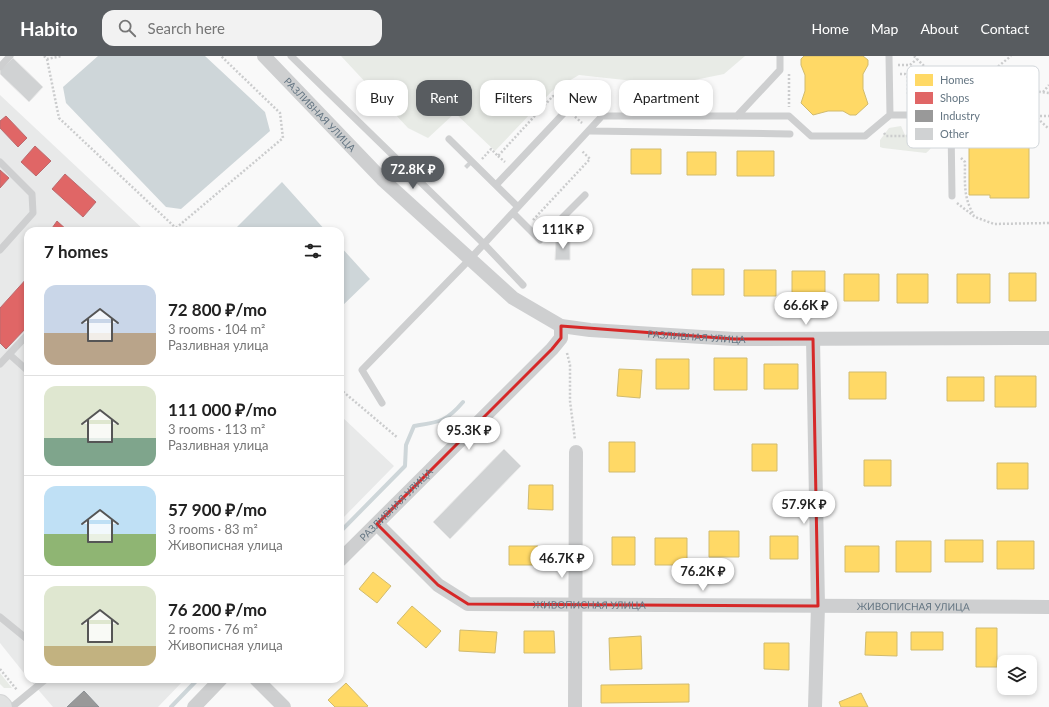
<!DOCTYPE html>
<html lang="en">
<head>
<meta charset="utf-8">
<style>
	body { margin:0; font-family:Lato,sans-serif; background:#f2f2f2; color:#222; height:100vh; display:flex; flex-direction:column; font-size:15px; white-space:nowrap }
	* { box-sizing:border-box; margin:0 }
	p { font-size:13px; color:#767676 }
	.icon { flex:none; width:22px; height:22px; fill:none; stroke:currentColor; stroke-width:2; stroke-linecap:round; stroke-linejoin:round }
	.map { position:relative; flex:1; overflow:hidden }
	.side { position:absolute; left:24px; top:171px; width:320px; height:456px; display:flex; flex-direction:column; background:#fff; border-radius:12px; box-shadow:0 2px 6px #0003 }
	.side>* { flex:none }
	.hud { position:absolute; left:356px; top:24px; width:380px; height:36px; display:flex; gap:8px }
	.fabs { position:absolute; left:997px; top:599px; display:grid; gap:8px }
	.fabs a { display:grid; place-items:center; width:40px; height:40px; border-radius:8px; background:#fff; box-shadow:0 2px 6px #0003; font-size:20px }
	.price { position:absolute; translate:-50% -34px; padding:0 9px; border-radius:14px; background:#fff; color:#222; font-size:13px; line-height:26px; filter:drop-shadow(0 1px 2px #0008) }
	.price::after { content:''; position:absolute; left:50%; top:24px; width:12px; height:9px; margin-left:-6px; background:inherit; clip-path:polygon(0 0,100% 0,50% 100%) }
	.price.on { background:#585c60; color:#fff }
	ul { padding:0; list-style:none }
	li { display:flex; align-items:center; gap:12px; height:100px; padding:0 20px }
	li+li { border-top:1px solid #e0e0e0 }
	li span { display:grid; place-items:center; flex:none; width:112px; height:80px; border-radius:12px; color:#555 }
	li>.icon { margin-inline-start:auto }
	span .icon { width:48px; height:48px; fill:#fffc; stroke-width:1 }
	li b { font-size:17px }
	h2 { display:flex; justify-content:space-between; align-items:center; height:48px; padding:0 20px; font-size:17px }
	.tag { padding:0 14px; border-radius:12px; background:#fff; box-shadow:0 2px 6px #0003; font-size:14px; line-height:36px }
	.tag.on { background:#585c60; color:#fff }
	header { display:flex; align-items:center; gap:24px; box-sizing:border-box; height:56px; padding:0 20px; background:#585c60; color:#fff }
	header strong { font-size:19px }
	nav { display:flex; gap:22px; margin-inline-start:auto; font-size:14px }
	.search { width:280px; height:36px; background:#f2f2f2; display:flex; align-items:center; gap:10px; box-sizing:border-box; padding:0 14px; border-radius:12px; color:#767676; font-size:15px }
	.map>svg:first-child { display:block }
</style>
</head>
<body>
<header>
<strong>Habito</strong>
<div class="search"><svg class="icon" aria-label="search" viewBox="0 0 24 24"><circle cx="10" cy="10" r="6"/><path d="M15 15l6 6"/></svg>Search here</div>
<nav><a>Home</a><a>Map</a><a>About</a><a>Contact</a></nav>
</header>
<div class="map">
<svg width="1049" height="651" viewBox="0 0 1049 651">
	<rect width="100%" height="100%" fill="#f9f9f9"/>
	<path fill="#e8e9e9" d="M0 39 145 175H28V622L0 587Z
		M340 359 394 410 340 465Z
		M29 623H185L158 651H53Z"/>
	<path fill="#e8ebe6" d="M341 0H745L724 18 670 29 579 19 552 35 495 95 455 57 428 82 408 72Z
		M913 66 935 75C936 84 933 92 926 97L883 92 880 91V84L889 72 901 70 905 79 909 78Z
		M0 617 12 632H4L0 628Z"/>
	<path fill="#ced6d9" d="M98 0H205L265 56 270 75 181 153 166 151 66 47 63 31Z
		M282 126 326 175H233Z
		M340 190 370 223 340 252Z"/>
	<path fill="#ffd966" stroke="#d1bb6f" d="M804 0H863L868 4V9L863 18V33L868 48 856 59H850L843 55H828L813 59 801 47 805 35V19L801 9V3Z
		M991 75H1029V142H990V139H969V78H991Z
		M631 93H661V118H631Z
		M737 95H774V120H737Z
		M687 96H716V119H687Z
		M692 213H724V239H692Z
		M744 214H776V240H744Z
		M792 215H825V241H792Z
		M1009 217H1036V245H1009Z
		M844 218H879V245H844Z
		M897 218H928V247H897Z
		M957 218H990V247H957Z
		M714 302H747V334H714Z
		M656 303H689V333H656Z
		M764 308H798V333H764Z
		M619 313 642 314 640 342 617 340Z
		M849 316H886V343H849Z
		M995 320H1036V351H995Z
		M947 321H984V345H947Z
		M609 386H635V416H609Z
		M752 388H777V415H752Z
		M864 404H891V430H864Z
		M997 407H1028V433H997Z
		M529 429H553V454L528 453Z
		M709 475H739V501H709Z
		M770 480H798V503H770Z
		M612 481H635V509H612Z
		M655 482H687V509H655Z
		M945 484H983V506H945Z
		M896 485H931V516H896Z
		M997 485H1034V513H997Z
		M509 490H538V509H509Z
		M845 490H879V516H845Z
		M373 516 391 530 377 547 359 533Z
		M412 550 441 575 426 592 397 567Z
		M976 572H997V611H976Z
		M460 574 497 576 495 597 459 595Z
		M524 575H554L555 597H524Z
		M866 576H897V600L865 599Z
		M911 576H943V594H911Z
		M641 580 642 613 610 614 609 582Z
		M764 587H789V614L764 613Z
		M346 627 368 650 366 651H335L328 644Z
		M689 628V646L601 647V629Z
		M861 637 868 651H841L839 646Z"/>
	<path fill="#e06666" stroke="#bb6b6f" d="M6 60 27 82 18 91 0 72V65Z
		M35 90 51 105 36 120 21 106Z
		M0 114 9 122 0 132Z
		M65 118 96 146 83 161 52 133Z
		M57 165 68 175H50Z
		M28 221V270L6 293 0 287V252Z"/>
	<path fill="#999" stroke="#898e92" d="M84 635 99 651H67Z"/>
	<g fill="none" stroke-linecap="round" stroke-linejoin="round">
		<path stroke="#ced6d9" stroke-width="4" d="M340 476 405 410 406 389 414 370C439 366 446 366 463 346
			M171 651 198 623"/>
	</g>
	<path fill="#d0d2d3" stroke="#e8e8e8" d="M13 2 43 31 29 46 0 18V15Z
		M469 105 472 108 467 113 464 110Z
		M556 184 570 185V204H555Z
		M504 393 521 410 450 483 433 466Z"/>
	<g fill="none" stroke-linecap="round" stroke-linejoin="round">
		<g stroke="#d5d6d7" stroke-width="22">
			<path id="secondary" d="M0 649 2 651"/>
		</g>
		<path stroke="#cbcccd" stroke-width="2.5" stroke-dasharray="2 2" stroke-linecap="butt" d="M44 0 47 3 62 0
			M914 0 927 13 980 25 1011 0
			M47 3 59 62 179 175
			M898 9H910L917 3
			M930 14 974 58
			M789 18V51
			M900 18H905L908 21
			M980 25 1005 32 1049 37
			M1043 36 1049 29
			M916 39H926
			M916 50V39H908V21H912L927 39
			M572 52H597
			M572 58 582 67
			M1036 60H1049
			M960 65 974 58 995 56 1035 60 1049 73
			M884 77 886 80H912L915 69
			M913 77H942
			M498 100 505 106
			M961 102 965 106C965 125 963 142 974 159
			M482 103 491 93 498 100 553 40 561 48
			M957 147 975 161 994 168 1049 167
			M533 164 590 103 582 95
			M176 172 283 82 280 57 221 0
			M567 297 570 309V345L575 384
			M340 333 398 382
			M0 613 17 634"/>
		<path stroke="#cecfd0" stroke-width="7" d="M291 0 484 188 523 229
			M889 0 890 59
			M0 11 10 0
			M737 60 780 14V0
			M590 75 790 78
			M449 83 518 151
			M0 106 32 138 33 157 0 194
			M496 129 563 58
			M513 157 540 184 585 139
			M9 298 28 315
			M0 308 28 278
			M382 347 362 314 470 203 602 60H789L811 80H865L890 59H943L951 68 952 140
			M0 561 27 583
			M12 651 46 623"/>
		<g stroke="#cecfd0" stroke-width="14">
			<path id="s1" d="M264 0 382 123 513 242 561 270 590 274 734 283 1049 282"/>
			<path d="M813 283 818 550 815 651"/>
			<path id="s2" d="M377 468 438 529 468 548 1049 551"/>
			<path id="s3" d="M340 504 552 293 561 282V270"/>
			<path d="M256 623 284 651"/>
			<path d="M194 651 221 623"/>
			<path d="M575 651 576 396"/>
		</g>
		<use href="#secondary" stroke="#e1e2e2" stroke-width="20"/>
	</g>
	<path fill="none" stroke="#d62828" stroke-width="3" stroke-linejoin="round" d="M561 270 734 283H813L818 550 468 548 438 529 377 468 552 293 561 282Z"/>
	<g text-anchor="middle" stroke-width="4" stroke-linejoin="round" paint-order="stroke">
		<g font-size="10" fill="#657683" stroke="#fff">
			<text dy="4" stroke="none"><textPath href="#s1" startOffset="81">РАЗЛИВНАЯ УЛИЦА</textPath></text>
			<text dy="4" stroke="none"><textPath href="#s1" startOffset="539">РАЗЛИВНАЯ УЛИЦА</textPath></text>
			<text dy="4" stroke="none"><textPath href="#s3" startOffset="79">РАЗЛИВНАЯ УЛИЦА</textPath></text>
			<text dy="4" stroke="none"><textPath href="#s2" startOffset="243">ЖИВОПИСНАЯ УЛИЦА</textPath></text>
			<text dy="4" stroke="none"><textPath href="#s2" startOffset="567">ЖИВОПИСНАЯ УЛИЦА</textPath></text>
		</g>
	</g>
	<rect x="907" y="10" width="132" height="82" rx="6" fill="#fff" stroke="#d1d6da" stroke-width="1"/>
	<rect x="915" y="18" width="18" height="12" fill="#ffd966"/>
	<rect x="915" y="36" width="18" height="12" fill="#e06666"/>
	<rect x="915" y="54" width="18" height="12" fill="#999"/>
	<rect x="915" y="72" width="18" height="12" fill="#d0d2d3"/>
	<g font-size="11" fill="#657683">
		<text x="940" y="28">Homes</text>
		<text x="940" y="46">Shops</text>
		<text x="940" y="64">Industry</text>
		<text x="940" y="82">Other</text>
	</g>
</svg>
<div class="fabs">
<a><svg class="icon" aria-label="layers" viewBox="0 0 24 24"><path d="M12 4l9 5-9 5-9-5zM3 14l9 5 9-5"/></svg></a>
</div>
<b class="price on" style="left:413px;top:134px">72.8K ₽</b>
<b class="price" style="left:563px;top:194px">111K ₽</b>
<b class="price" style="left:806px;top:270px">66.6K ₽</b>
<b class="price" style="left:469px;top:395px">95.3K ₽</b>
<b class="price" style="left:804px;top:469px">57.9K ₽</b>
<b class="price" style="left:562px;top:523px">46.7K ₽</b>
<b class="price" style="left:703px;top:536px">76.2K ₽</b>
<div class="hud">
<a class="tag">Buy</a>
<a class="tag on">Rent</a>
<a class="tag">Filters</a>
<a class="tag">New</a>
<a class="tag">Apartment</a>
</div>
<section class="side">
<h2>7 homes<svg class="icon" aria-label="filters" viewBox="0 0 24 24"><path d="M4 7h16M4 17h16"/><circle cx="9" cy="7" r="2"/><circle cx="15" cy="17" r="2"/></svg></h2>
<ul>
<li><span style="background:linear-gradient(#c9d6e8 60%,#b9a48a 0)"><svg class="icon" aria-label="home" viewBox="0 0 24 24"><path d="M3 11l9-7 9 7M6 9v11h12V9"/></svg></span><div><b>72 800 ₽/mo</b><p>3 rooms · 104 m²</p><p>Разливная улица</p></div></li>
<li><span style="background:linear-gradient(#dfe7d0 65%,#7fa58c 0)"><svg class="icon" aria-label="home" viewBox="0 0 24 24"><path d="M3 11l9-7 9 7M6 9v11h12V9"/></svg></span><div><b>111 000 ₽/mo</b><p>3 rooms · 113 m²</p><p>Разливная улица</p></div></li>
<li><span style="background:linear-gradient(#bfe0f5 60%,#8fb573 0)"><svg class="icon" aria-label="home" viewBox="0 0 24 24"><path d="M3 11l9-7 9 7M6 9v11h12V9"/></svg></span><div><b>57 900 ₽/mo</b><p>3 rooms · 83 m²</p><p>Живописная улица</p></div></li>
<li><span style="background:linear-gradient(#dfe7d0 75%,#c2b280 0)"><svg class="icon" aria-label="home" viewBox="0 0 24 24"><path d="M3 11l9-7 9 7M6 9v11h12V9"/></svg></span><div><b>76 200 ₽/mo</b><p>2 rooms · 76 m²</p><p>Живописная улица</p></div></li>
</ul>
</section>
</div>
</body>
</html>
